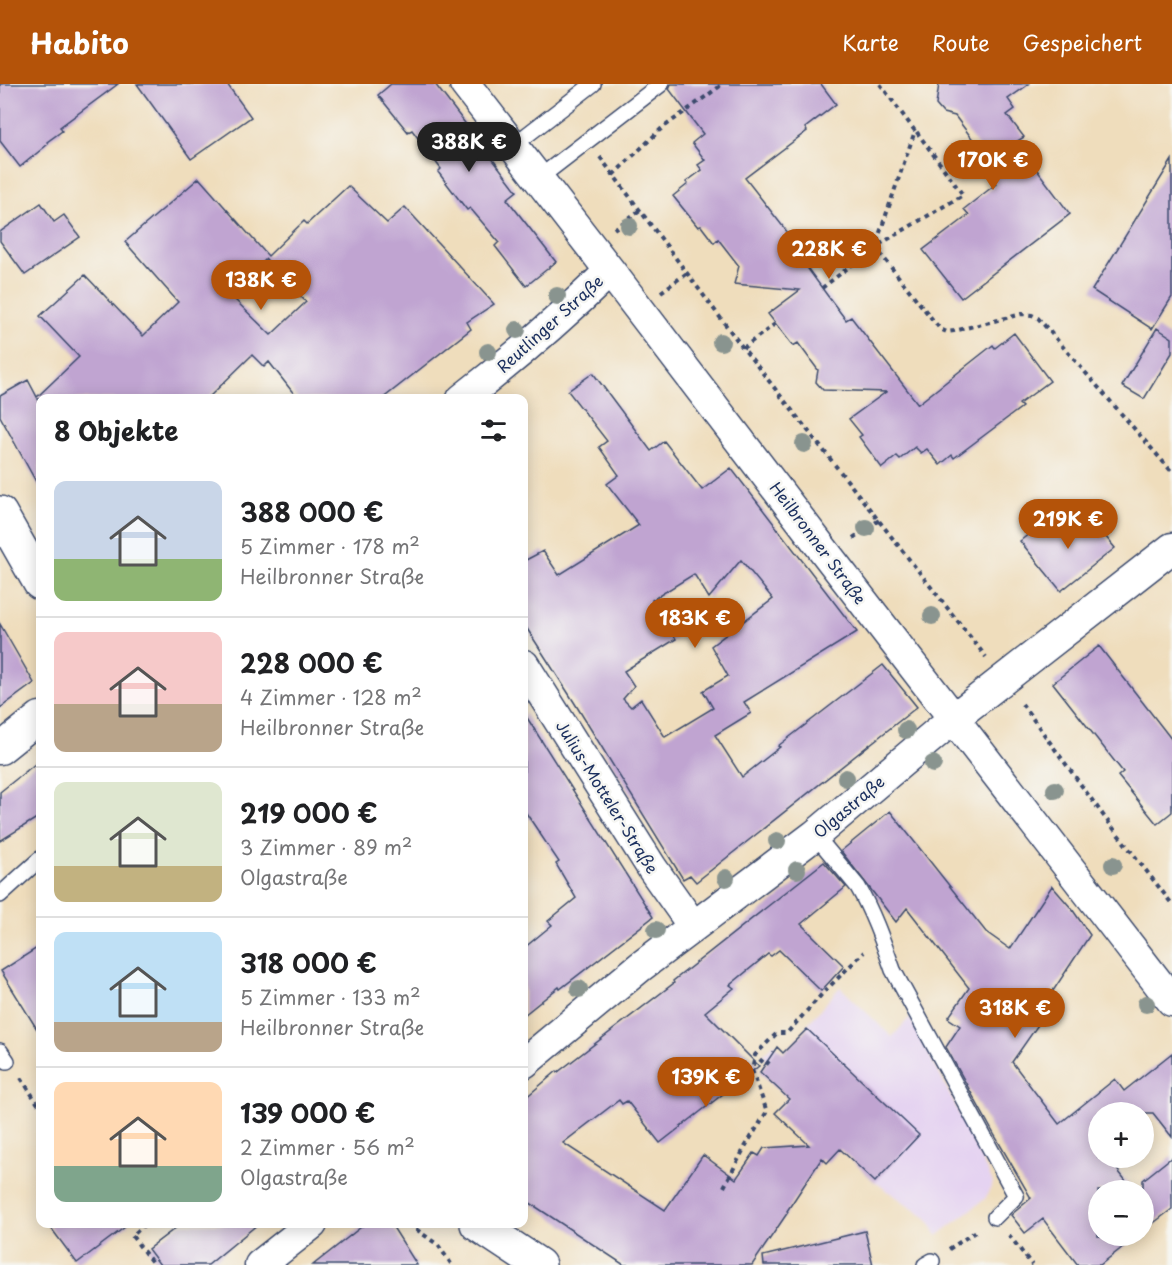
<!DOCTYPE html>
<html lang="de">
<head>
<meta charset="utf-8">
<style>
	body { margin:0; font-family:"Playpen Sans",sans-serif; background:#f2f2f2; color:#202124; height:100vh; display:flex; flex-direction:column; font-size:22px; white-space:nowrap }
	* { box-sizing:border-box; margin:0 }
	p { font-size:20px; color:#757577 }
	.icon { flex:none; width:33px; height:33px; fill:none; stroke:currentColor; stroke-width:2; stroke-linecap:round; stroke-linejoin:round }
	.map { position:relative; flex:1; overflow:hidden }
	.side { position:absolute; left:36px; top:310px; width:492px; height:834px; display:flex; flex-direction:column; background:#fff; border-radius:12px; box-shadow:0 3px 15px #0003 }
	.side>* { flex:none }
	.controls { position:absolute; left:1088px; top:1018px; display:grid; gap:12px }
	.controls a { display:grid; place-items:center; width:66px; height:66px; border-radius:50%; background:#fff; box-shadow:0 3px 15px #0003; font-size:30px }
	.price { position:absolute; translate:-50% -51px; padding:0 14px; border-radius:21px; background:#b45309; color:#fff; font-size:20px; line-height:39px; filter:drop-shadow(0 2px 3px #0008) }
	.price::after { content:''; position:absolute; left:50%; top:36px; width:18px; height:14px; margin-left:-9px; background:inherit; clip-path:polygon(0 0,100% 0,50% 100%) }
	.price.current { background:#222; color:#fff }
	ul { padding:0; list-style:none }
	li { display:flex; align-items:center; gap:18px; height:150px; padding:0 18px }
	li+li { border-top:2px solid #e0e0e0 }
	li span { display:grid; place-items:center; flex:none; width:168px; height:120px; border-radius:12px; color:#555 }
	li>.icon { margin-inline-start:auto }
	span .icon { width:72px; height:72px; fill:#fffc; stroke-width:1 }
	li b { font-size:26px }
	h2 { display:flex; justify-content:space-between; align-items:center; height:72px; padding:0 18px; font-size:26px }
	header { display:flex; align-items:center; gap:36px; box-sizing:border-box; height:84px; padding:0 30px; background:#b45309; color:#fff }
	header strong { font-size:28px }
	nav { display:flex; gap:33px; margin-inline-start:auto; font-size:21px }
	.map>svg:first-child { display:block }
</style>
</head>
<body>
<header>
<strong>Habito</strong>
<nav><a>Karte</a><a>Route</a><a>Gespeichert</a></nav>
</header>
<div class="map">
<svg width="1172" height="1181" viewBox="0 0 1172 1181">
	<rect width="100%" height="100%" fill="#f6f6f2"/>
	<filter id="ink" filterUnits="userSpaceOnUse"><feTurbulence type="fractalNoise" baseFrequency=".0167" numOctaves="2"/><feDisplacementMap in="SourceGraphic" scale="12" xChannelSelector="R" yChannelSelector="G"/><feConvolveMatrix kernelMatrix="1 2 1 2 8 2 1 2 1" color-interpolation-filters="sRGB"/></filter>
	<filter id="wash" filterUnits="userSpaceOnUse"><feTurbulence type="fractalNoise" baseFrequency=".008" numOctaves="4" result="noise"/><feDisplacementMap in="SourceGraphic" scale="24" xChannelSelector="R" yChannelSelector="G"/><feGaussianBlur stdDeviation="1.35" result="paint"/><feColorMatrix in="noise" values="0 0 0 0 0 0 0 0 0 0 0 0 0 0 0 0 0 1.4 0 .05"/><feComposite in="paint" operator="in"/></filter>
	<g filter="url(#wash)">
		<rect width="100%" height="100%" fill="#efddbc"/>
		<path fill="#e5d3f1" d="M840 903 892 953 910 933 952 1015 993 1099 985 1115 937 1152 927 1134 875 1098 840 1065 827 1079 775 1030 788 1014 763 991 773 981 763 971 774 959 784 969 807 946 806 942Z"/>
		<g id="blocks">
			<path fill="#c0a4d1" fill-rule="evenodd" d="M0 0H118L60 43 62 47 47 58 48 60 20 83 0 57Z
				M137 0H227L251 33 191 75Z
				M391 0H435L517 107 507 115 556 178 526 202 495 162 499 158 470 124 467 126 438 88 441 85 412 46 408 48 378 11Z
				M671 0H821L836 20 805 44 807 47 745 94 813 181 808 185 827 211 846 236 851 233 918 320 993 261 995 264 1014 249 1050 297 1019 320 1022 323 954 374 952 371 940 381 927 365 921 369 915 363 900 375 897 372 882 384 859 353 862 351 849 335 886 308 823 306 816 298 818 286 798 259 793 262 768 230 800 206 734 200 739 182 718 155 714 159 701 142 698 143 673 112 688 100 686 98 702 86 698 81 705 76 692 59 703 50 669 5Z
				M939 0H1029L1008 15 1015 25 1007 31 1024 53 1016 58 1070 130 961 214 923 166 969 131 964 125 996 100 982 83 990 78 955 32 943 29 936 21Z
				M1172 76V213L1152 245 1092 206Z
				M199 94 268 172 304 137 307 140 348 102 387 139 405 123 494 220 467 238 471 245 382 315H298L269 278 264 283 252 271 207 315H38L40 319V405L0 332V312L28 296 37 313 79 273 40 232 85 191 143 252 178 218 125 158ZM266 175 306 218 271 251 230 211Z
				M41 119 54 138 64 131 80 153 25 191 0 157V148Z
				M1157 244 1172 254V269L1144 315 1122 302Z
				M593 289 651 367 664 357 702 406 731 384 857 548 744 618 751 629 715 651 742 693 780 663 778 662 883 581 917 623 696 798 690 791 683 795 574 618 524 540V477L543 467 559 491 639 441 607 400 619 391 599 363 607 357 568 307ZM741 476 773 515 711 562 728 592 703 607 713 624 665 653 641 615 631 623 623 615 634 602 624 587 676 555 652 516 694 490 709 514Z
				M1086 429 1115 464 1061 507 1020 457 1044 438 1057 452Z
				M0 540 34 599 0 624Z
				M1099 562 1172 656V728L1157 740 1118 692 1123 688 1053 599Z
				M524 629 653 833 560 905 559 903 524 931V864L552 841 548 837 576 814 556 780 559 778 524 726Z
				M40 676V732L0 757V708Z
				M890 727 986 848 1010 865 1052 802 1072 825 1090 851 1035 934 1040 938 1012 978 1059 1040 1115 995 1124 1007 1172 969V1053L1153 1029H1098V1074H1108L1134 1107H1098V1152H1137L1100 1181H1078L1043 1135 1025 1149 1011 1131 1031 1114 995 1052 946 963 960 942 948 934 969 904 907 824 896 838 841 767Z
				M824 778 846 803 801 840 844 882 821 907 779 866 771 872 768 870 730 901 734 904 705 928 759 982 660 1059 627 1017 622 1020 619 1016 563 1059 665 1126 703 1071 736 1095 754 1069 759 1072 764 1064 809 1061 775 1029 789 1015 760 988 777 963 783 969 807 945 919 1051 875 1098 840 1065 827 1079 822 1074 787 1127 788 1128 752 1181H624L524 1115V1015L557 987 558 988 674 899 673 897Z
				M40 862V950L1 887Z
				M1172 1073V1125L1143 1147V1096Z
				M48 1140H129L77 1179Z
				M181 1140H258L208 1181H160L148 1165Z
				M365 1140H391L417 1181H313Z
				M865 1147 873 1181H764L763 1172Z"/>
		</g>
	</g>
	<g filter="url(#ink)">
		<use href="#blocks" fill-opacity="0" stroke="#3b496c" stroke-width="1.5"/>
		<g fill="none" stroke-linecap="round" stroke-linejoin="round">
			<g stroke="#3b496c" stroke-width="18">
				<path id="lane" d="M514 61 593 0
					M539 94 661 0
					M815 751 858 803C873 829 883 858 893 886L1016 1112 995 1133
					M0 811 40 775
					M0 967 7 977
					M925 1181 932 1177"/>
			</g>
			<g stroke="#3b496c" stroke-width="33">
				<path id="street" d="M465 0 610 187 828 472 1172 917
					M462 315C514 275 563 232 610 187
					M524 581 652 784 693 842
					M0 665 40 633
					M524 979 640 883 815 751 954 634 1172 464
					M260 1181 312 1140"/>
			</g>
			<g stroke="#3b496c" stroke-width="36">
				<path id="secondary" d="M0 429 40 499
					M477 1140 539 1181"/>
			</g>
			<path stroke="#3b496c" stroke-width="4" stroke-dasharray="4.5 4.5" stroke-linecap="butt" d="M880 0 915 47 875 163 940 245 947 248 954 247 1022 230 1032 231 1038 234 1172 388
				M600 73 743 264 986 573
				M613 91 661 45 723 0
				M614 145 640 126
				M822 204 875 163 963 111 916 47
				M661 208 687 189
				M743 264 775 240
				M853 454 879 436
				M1022 620 1103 731 1172 820
				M769 977 766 981 755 971 777 949H787L823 909 864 868
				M21 994 40 1023
				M724 1103 745 1063 766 1029V1025L752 986 755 972
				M145 1140 132 1152 154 1181
				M409 1140 438 1161 452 1181
				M1009 1151 1032 1181
				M949 1165 978 1146"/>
			<use href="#lane" stroke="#fff" stroke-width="15"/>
			<use href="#street" stroke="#fff" stroke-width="30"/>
			<use href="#secondary" stroke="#fff" stroke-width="33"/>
		</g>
		<g fill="#89948f">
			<circle cx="629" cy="142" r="9"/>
			<circle cx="557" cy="212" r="9"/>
			<circle cx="517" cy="246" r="9"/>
			<circle cx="721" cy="258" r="9"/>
			<circle cx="488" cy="268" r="9"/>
			<circle cx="804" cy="360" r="9"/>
			<circle cx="866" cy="444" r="9"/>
			<circle cx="932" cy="532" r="9"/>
			<circle cx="906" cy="646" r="9"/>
			<circle cx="933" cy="680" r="9"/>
			<circle cx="846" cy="694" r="9"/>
			<circle cx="1055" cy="706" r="9"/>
			<circle cx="777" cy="757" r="9"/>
			<circle cx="1113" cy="781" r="9"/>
			<circle cx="797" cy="786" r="9"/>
			<circle cx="726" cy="794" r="9"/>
			<circle cx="656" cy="846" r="9"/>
			<circle cx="579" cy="905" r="9"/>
			<circle cx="1146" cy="920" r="9"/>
		</g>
	</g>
	<g text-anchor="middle" stroke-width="5" stroke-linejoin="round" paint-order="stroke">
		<g font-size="16" fill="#1b2f5e" stroke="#f6f6f2">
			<text transform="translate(550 240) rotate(-42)" y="6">Reutlinger Straße</text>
			<text transform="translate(818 459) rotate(53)" y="6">Heilbronner Straße</text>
			<text transform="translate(607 713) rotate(58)" y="6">Julius-Motteler-Straße</text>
			<text transform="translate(849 723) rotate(-40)" y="6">Olgastraße</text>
		</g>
	</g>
</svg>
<div class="controls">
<a>+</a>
<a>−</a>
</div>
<b class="price current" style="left:469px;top:89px">388K €</b>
<b class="price" style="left:993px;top:107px">170K €</b>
<b class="price" style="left:829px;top:196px">228K €</b>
<b class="price" style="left:261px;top:227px">138K €</b>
<b class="price" style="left:1068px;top:466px">219K €</b>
<b class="price" style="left:695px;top:565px">183K €</b>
<b class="price" style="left:1015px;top:955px">318K €</b>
<b class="price" style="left:706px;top:1024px">139K €</b>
<section class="side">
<h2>8 Objekte<svg class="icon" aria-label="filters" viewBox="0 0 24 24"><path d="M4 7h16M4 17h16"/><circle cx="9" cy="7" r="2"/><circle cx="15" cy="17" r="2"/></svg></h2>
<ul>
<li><span style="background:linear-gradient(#c9d6e8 65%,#8fb573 0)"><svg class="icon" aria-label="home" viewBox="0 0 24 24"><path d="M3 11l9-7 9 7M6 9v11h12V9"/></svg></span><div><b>388 000 €</b><p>5 Zimmer · 178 m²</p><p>Heilbronner Straße</p></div></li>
<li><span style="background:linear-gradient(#f6c9c9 60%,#b9a48a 0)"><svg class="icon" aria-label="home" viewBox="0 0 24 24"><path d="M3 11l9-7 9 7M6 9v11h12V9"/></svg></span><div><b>228 000 €</b><p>4 Zimmer · 128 m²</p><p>Heilbronner Straße</p></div></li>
<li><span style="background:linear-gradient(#dfe7d0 70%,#c2b280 0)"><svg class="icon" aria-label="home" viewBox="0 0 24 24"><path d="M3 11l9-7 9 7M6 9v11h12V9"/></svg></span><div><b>219 000 €</b><p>3 Zimmer · 89 m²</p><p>Olgastraße</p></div></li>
<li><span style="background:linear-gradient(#bfe0f5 75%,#b9a48a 0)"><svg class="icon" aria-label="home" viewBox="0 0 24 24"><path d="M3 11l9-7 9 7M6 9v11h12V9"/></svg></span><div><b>318 000 €</b><p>5 Zimmer · 133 m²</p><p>Heilbronner Straße</p></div></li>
<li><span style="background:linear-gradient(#ffd9b3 70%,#7fa58c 0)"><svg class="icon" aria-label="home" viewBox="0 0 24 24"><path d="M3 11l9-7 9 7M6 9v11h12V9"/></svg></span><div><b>139 000 €</b><p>2 Zimmer · 56 m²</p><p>Olgastraße</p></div></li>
</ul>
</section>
</div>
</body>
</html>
